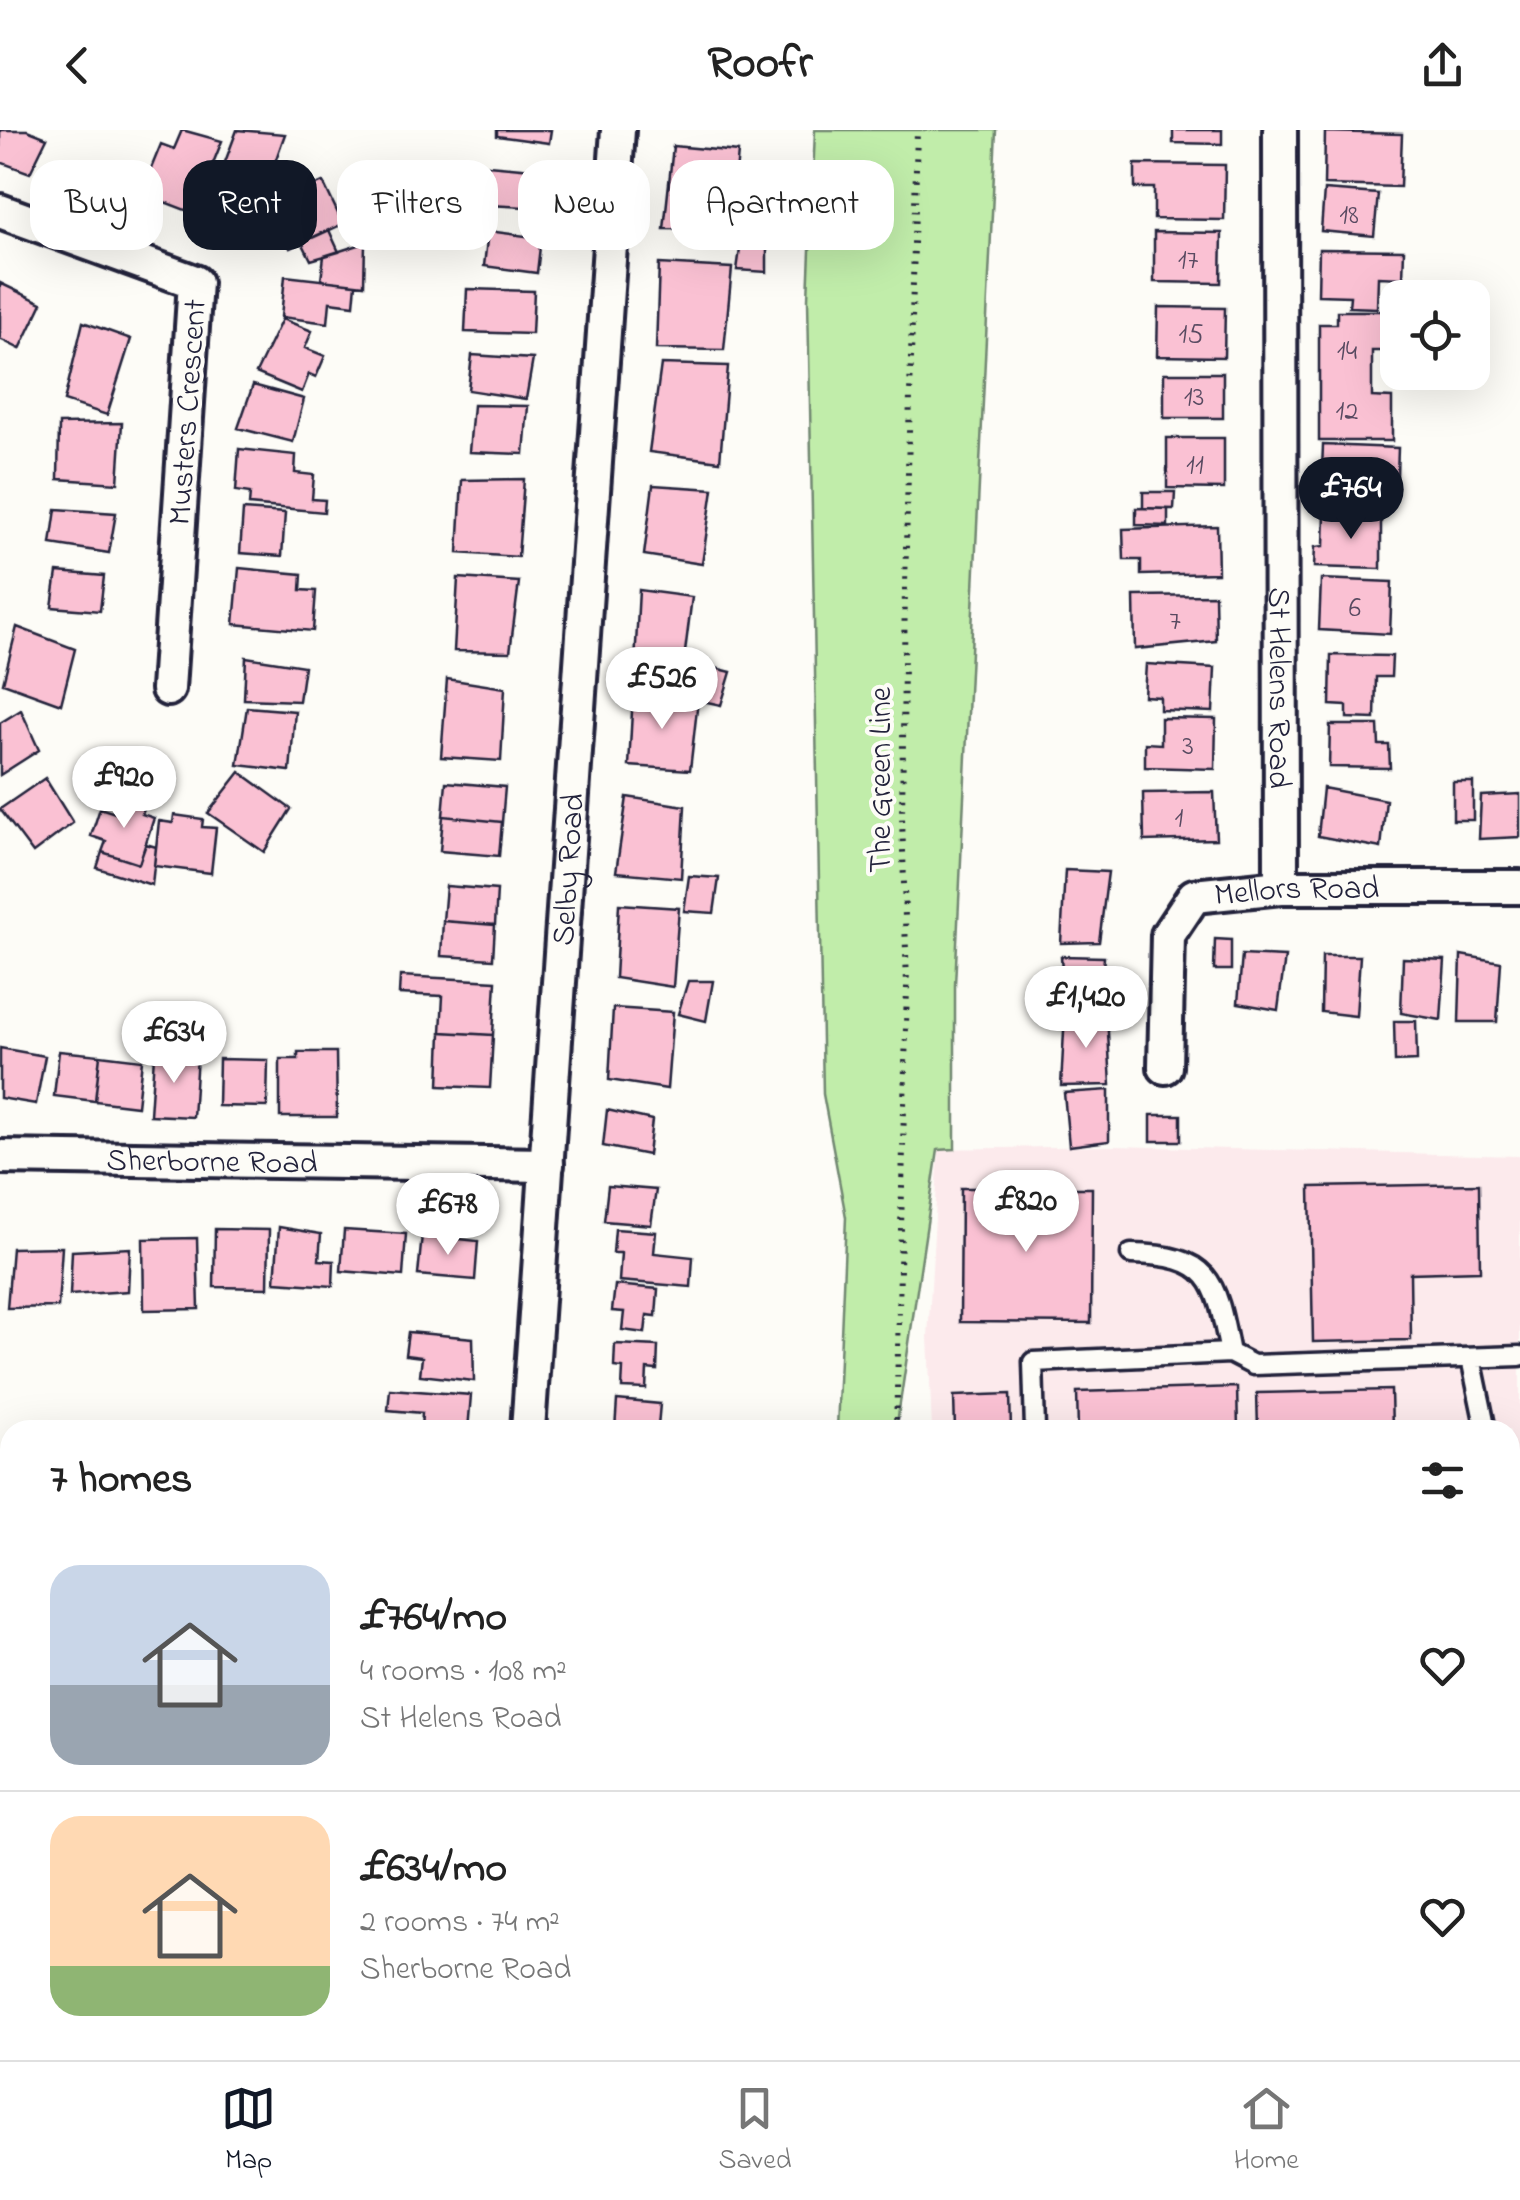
<!DOCTYPE html>
<html lang="en">
<head>
<meta charset="utf-8">
<style>
	body { margin:0; font-family:"Indie Flower",sans-serif; background:#f6f6f6; color:#222; height:100vh; display:flex; flex-direction:column; font-size:38px; white-space:nowrap }
	* { box-sizing:border-box; margin:0 }
	p { font-size:32px; color:#767676 }
	.icon { flex:none; width:55px; height:55px; fill:none; stroke:currentColor; stroke-width:2; stroke-linecap:round; stroke-linejoin:round }
	.map { position:relative; flex:1; overflow:hidden }
	.drawer { position:absolute; left:0px; top:1290px; width:1520px; height:640px; display:flex; flex-direction:column; background:#fff; border-radius:30px 30px 0 0; box-shadow:0 10px 40px #0002 }
	.drawer>* { flex:none }
	.guide { position:absolute; left:30px; top:30px; width:1000px; height:90px; display:flex; gap:20px }
	.fabs { position:absolute; left:1380px; top:150px; display:grid; gap:20px }
	.fabs a { display:grid; place-items:center; width:110px; height:110px; border-radius:20px; background:#fff; box-shadow:0 10px 40px #0002; font-size:50px }
	.price { position:absolute; translate:-50% -85px; padding:0 22px; border-radius:35px; background:#fff; color:#222; font-size:32px; line-height:65px; filter:drop-shadow(0 2px 5px #0008) }
	.price::after { content:''; position:absolute; left:50%; top:60px; width:30px; height:22px; margin-left:-15px; background:inherit; clip-path:polygon(0 0,100% 0,50% 100%) }
	.price.selected { background:#111827; color:#fff }
	ul { padding:0; list-style:none }
	li { display:flex; align-items:center; gap:30px; height:250px; padding:0 50px }
	li+li { border-top:2px solid #e0e0e0 }
	li span { display:grid; place-items:center; flex:none; width:280px; height:200px; border-radius:30px; color:#555 }
	li>.icon { margin-inline-start:auto }
	span .icon { width:120px; height:120px; fill:#fffc; stroke-width:1 }
	li b { font-size:42px }
	h2 { display:flex; justify-content:space-between; align-items:center; height:120px; padding:0 50px; font-size:42px }
	.pill { padding:0 35px; border-radius:30px; background:#fff; box-shadow:0 10px 40px #0002; font-size:35px; line-height:90px }
	.pill.selected { background:#111827; color:#fff }
	header { display:flex; justify-content:space-between; align-items:center; height:130px; padding:0 50px; background:#fff; font-size:45px; font-weight:700 }
	.dock { display:flex; justify-content:space-around; align-items:center; height:140px; border-top:2px solid #e0e0e0; background:#fff; font-size:28px; color:#767676 }
	.dock a { display:grid; justify-items:center; gap:5px }
	.dock .selected { color:#111827 }
	.map>svg:first-child { display:block }
</style>
</head>
<body>
<header><svg class="icon" aria-label="back" viewBox="0 0 24 24"><path d="M15 5l-7 7 7 7"/></svg>Roofr<svg class="icon" aria-label="share" viewBox="0 0 24 24"><path d="M12 15V3M7 8l5-5 5 5M5 13v7h14v-7"/></svg></header>
<div class="map">
<svg width="1520" height="1930" viewBox="0 0 1520 1930">
	<rect width="100%" height="100%" fill="#fdfcf7"/>
	<filter id="ink" filterUnits="userSpaceOnUse"><feTurbulence type="fractalNoise" baseFrequency=".01" numOctaves="2"/><feDisplacementMap in="SourceGraphic" scale="20" xChannelSelector="R" yChannelSelector="G"/><feConvolveMatrix kernelMatrix="1 2 1 2 8 2 1 2 1" color-interpolation-filters="sRGB"/></filter>
	<g filter="url(#ink)">
		<path fill="#fceaec" d="M1113 1016 1520 1026V1604H1510V1300H932L928 1207 939 1019Z"/>
		<path fill="#c1edaa" stroke="#728872" stroke-width="2.5" d="M815 0H996L955 855V1019L938 1020 896 1300H837L846 1087 823 964 808 169Z
			M1510 1915H1520V1930H1402V1920H1510Z
			M786 1920H902V1930H785Z"/>
		<path fill="#fac1d3" stroke="#22223b" stroke-width="2.5" d="M0 0H27L47 8 30 43 0 32Z
			M182 0 222 11 193 83 141 63 161 14 174 19Z
			M237 0 285 4 275 32 290 38 274 69 219 48Z
			M497 0H551L549 13 497 6Z
			M1173 0H1222V14L1173 13Z
			M1325 2 1402 4 1400 57 1324 55Z
			M673 16 738 22 731 100 664 99Z
			M477 34 542 40 543 78 470 74Z
			M1135 34 1225 35 1224 90 1154 89V58H1135Z
			M323 52 343 94 290 118 278 92 286 89 278 72Z
			M1324 60 1378 64 1374 106 1321 101Z
			M329 100 339 122 311 130 302 112Z
			M488 101 541 108 537 143 484 136Z
			M1154 102 1222 103 1221 153 1154 152Z
			M767 104V142L737 140 742 105Z
			M365 113 364 155 321 150 324 126Z
			M1319 119 1404 120 1403 148 1378 147 1377 178 1349 177 1350 166 1318 165Z
			M659 134 732 138 724 220 656 219Z
			M285 146 356 154 354 175 330 172 328 193 281 187Z
			M0 153 42 173 20 219 0 209Z
			M467 159 534 161 532 204 465 202Z
			M1158 177 1225 178 1224 227 1157 226Z
			M1337 181H1397L1398 221H1372V267L1392 268V311H1319V194H1337Z
			M282 189 312 201 305 218 325 226 316 247 309 244 302 262 256 243Z
			M83 192 131 209 107 285 64 271Z
			M472 225 533 229 526 269 468 260Z
			M661 234 728 236 720 331 649 322Z
			M1164 243H1223V288H1164Z
			M253 255 304 269 293 312 238 298Z
			M473 275 528 276 524 324 469 322Z
			M122 293 118 353 58 349 59 294Z
			M1167 308H1224V359L1167 358Z
			M1323 315 1398 318 1397 345 1382 344 1380 382 1330 380 1331 366 1321 365Z
			M239 319 296 325 295 343 314 345 312 369 325 370 324 382 249 375 250 363 236 361Z
			M524 349 518 427 458 423 462 350Z
			M653 355 713 359 702 434 644 425Z
			M1143 362H1175L1174 379 1143 378Z
			M1136 378 1168 379V396L1136 395Z
			M56 379 116 383 109 423 51 414Z
			M243 380 285 383 282 426 240 423Z
			M1325 382 1381 385V439L1314 437 1315 417 1324 416Z
			M1217 396 1218 443 1141 445V430H1124L1123 399Z
			M239 438 302 444 301 460 316 461 313 501 234 494Z
			M57 442 104 446 100 481 52 477Z
			M458 448 519 452 510 522 454 521Z
			M1321 449 1392 452 1390 504 1319 500Z
			M639 460 692 467 683 538 635 533Z
			M1215 465 1216 511 1135 519 1134 466Z
			M17 497 75 519 61 574 3 553Z
			M1331 525 1392 526 1391 547H1376L1375 589 1347 588V576L1330 575Z
			M246 527 304 536 299 571 244 569Z
			M1146 534 1215 538 1213 582 1160 580V567L1144 566Z
			M703 535 731 542 721 575 698 570Z
			M447 549 505 558 501 631 441 627Z
			M633 563 698 570 690 640 629 636Z
			M247 577 295 581 290 641 238 635Z
			M21 580 39 620 0 645V593Z
			M1161 588 1216 589 1215 639 1145 637V613L1161 614Z
			M1330 595H1378L1379 615H1389L1390 638 1329 637Z
			M240 642 291 679 264 722 208 683Z
			M45 648 73 693 33 723 0 679Z
			M446 652 505 657 502 692 443 686Z
			M1453 652H1473V690H1453Z
			M1323 658 1386 670 1381 718 1318 706Z
			M1214 662 1216 709 1144 711 1143 663Z
			M1520 664V707L1479 709 1481 666Z
			M627 667 685 676 681 748 616 742Z
			M119 669 144 678 142 684 154 688 139 734 102 722 106 711 91 706 100 678 115 683Z
			M174 685 203 689 202 697 216 698 211 743 154 736 159 691 173 693Z
			M443 686 502 692 499 726 440 721Z
			M146 714 156 717 152 755 97 738 102 722 139 734Z
			M1065 740 1108 742 1099 812 1061 813Z
			M689 746 719 748 714 783 684 781Z
			M446 756 497 760 495 795 443 791Z
			M619 774 679 778 673 857 615 848Z
			M443 791 495 795 493 829 441 826Z
			M1215 809 1231 810V840H1214Z
			M1242 825 1285 827 1278 880 1238 873Z
			M1461 825 1501 832 1497 892H1459Z
			M1061 826 1104 827 1100 875 1064 871Z
			M1322 826H1360L1356 886 1321 882Z
			M1403 828 1445 830 1441 890 1401 883Z
			M400 846 496 851 493 905 441 902 443 866 399 864Z
			M688 851H713L706 891 678 884Z
			M613 878 673 882 667 959 609 950Z
			M1065 883 1107 885 1111 955 1061 956Z
			M1394 891H1416L1417 931 1395 932Z
			M441 902 493 905 490 958 439 956Z
			M0 918 45 926 36 974 0 968Z
			M59 921 100 925 95 971 54 966Z
			M298 922H336L337 987H280V929H298Z
			M100 925 142 930 137 976 95 971Z
			M154 925 197 926 193 987 150 985Z
			M219 929 268 930 267 977 218 976Z
			M1109 960V1011L1069 1016 1064 963Z
			M607 980 652 990 648 1025 603 1016Z
			M1151 985H1181V1011H1151Z
			M1479 1054 1480 1141 1410 1143 1411 1210 1313 1212 1310 1057Z
			M608 1056 656 1060 651 1095 604 1091Z
			M961 1058H1092L1091 1193 960 1192Z
			M279 1097 321 1104 319 1130 334 1131 333 1156 275 1152Z
			M215 1099 269 1100 268 1158 214 1157Z
			M615 1099 656 1102 654 1123 693 1127 691 1157 619 1151 621 1123H613Z
			M344 1100 406 1104 403 1146 341 1141Z
			M422 1105 478 1111 475 1150 418 1145Z
			M197 1108 199 1179 144 1180 143 1109Z
			M62 1117 58 1177 7 1178 12 1118Z
			M130 1118 128 1161 70 1165 72 1121Z
			M615 1155 658 1159 656 1186 647 1185 645 1203 622 1200 624 1182 612 1181Z
			M408 1202 473 1208 474 1251 420 1245 422 1227 405 1225Z
			M615 1214 658 1216 657 1240 647 1239 646 1259 622 1258 623 1238 614 1237Z
			M1237 1257 1238 1300H1078L1077 1262Z
			M390 1259 471 1265 468 1300H421L422 1283 388 1280Z
			M1391 1260 1392 1300H1258L1257 1263Z
			M1010 1264 1011 1300H955L954 1266Z
			M617 1270 660 1274 658 1296H666L665 1300H615Z
			M0 1492H10V1536L0 1535Z
			M0 1689H10V1733H0Z
			M1510 1800 1520 1801V1845H1510Z
			M305 1920H378V1930H305Z
			M977 1920H1027V1930H976Z
			M1101 1920H1145V1930H1100Z
			M1350 1920H1393V1930H1350Z
			M1244 1926 1277 1928V1930H1244Z"/>
		<g fill="none" stroke-linecap="round" stroke-linejoin="round">
			<g stroke="#22223b" stroke-width="25">
				<path id="lane" d="M1131 1124C1213 1125 1216 1152 1230 1223L1253 1235 1520 1226
					M1471 1228 1486 1300
					M1035 1300 1033 1232 1230 1223
					M1510 1481 1520 1569
					M1224 1930V1920"/>
			</g>
			<g stroke="#22223b" stroke-width="40">
				<g id="street">
					<path id="s1" d="M1280 0 1281 757"/>
					<path d="M0 81 195 152 168 559"/>
					<path id="s2" d="M1165 937 1168 805 1194 766 1281 757H1520"/>
					<path id="s3" d="M0 1027 547 1035"/>
					<path id="s4" d="M528 1300 618 0"/>
					<path d="M1510 1571 1520 1570"/>
					<path d="M0 1597H10"/>
					<path d="M1510 1882 1520 1883"/>
					<path d="M484 1930 485 1920"/>
					<path d="M1061 1930 1062 1920"/>
				</g>
			</g>
			<path stroke="#22223b" stroke-width="6" stroke-dasharray="2.5 8" stroke-linecap="butt" d="M896 1300 907 856 902 687 905 455 917 0
				M910 1920 911 1930
				M946 1920 947 1930
				M1396 1930V1920"/>
			<use href="#lane" stroke="#fdfcf7" stroke-width="18"/>
			<use href="#street" stroke="#fdfcf7" stroke-width="32"/>
		</g>
	</g>
	<g text-anchor="middle" stroke-width="8" stroke-linejoin="round" paint-order="stroke">
		<g font-size="28" fill="#584a61">
			<text x="1349" y="93">18</text>
			<text x="1188" y="138">17</text>
			<text x="1191" y="212">15</text>
			<text x="1347" y="229">14</text>
			<text x="1194" y="275">13</text>
			<text x="1347" y="289">12</text>
			<text x="1195" y="343">11</text>
			<text x="1355" y="486">6</text>
			<text x="1175" y="499">7</text>
			<text x="1188" y="624">3</text>
			<text x="1179" y="696">1</text>
		</g>
		<g font-size="32" fill="#22223b" stroke="#fdfcf7">
			<text transform="translate(186 282) rotate(-86)" y="11">Musters Crescent</text>
			<text dy="11" stroke="none"><textPath href="#s1" startOffset="558">St Helens Road</textPath></text>
			<text transform="translate(879 650) rotate(-90)" y="11">The Green Line</text>
			<text dy="11" stroke="none"><textPath href="#s4" startOffset="562">Selby Road</textPath></text>
			<text dy="11" stroke="none"><textPath href="#s2" startOffset="282">Mellors Road</textPath></text>
			<text dy="11" stroke="none"><textPath href="#s3" startOffset="212">Sherborne Road</textPath></text>
		</g>
	</g>
</svg>
<div class="fabs">
<a><svg class="icon" aria-label="locate" viewBox="0 0 24 24"><circle cx="12" cy="12" r="6"/><path d="M12 2v4M12 18v4M2 12h4M18 12h4"/></svg></a>
</div>
<b class="price selected" style="left:1351px;top:412px">£764</b>
<b class="price" style="left:662px;top:602px">£526</b>
<b class="price" style="left:124px;top:701px">£920</b>
<b class="price" style="left:1086px;top:921px">£1,420</b>
<b class="price" style="left:174px;top:956px">£634</b>
<b class="price" style="left:1026px;top:1125px">£820</b>
<b class="price" style="left:448px;top:1128px">£678</b>
<div class="guide">
<a class="pill">Buy</a>
<a class="pill selected">Rent</a>
<a class="pill">Filters</a>
<a class="pill">New</a>
<a class="pill">Apartment</a>
</div>
<section class="drawer">
<h2>7 homes<svg class="icon" aria-label="filters" viewBox="0 0 24 24"><path d="M4 7h16M4 17h16"/><circle cx="9" cy="7" r="2"/><circle cx="15" cy="17" r="2"/></svg></h2>
<ul>
<li><span style="background:linear-gradient(#c9d6e8 60%,#9aa5b1 0)"><svg class="icon" aria-label="home" viewBox="0 0 24 24"><path d="M3 11l9-7 9 7M6 9v11h12V9"/></svg></span><div><b>£764/mo</b><p>4 rooms · 108 m²</p><p>St Helens Road</p></div><svg class="icon" aria-label="heart" viewBox="0 0 24 24"><path d="M12 20l-8-8c-3-5 5-10 8-4 3-6 11-1 8 4z"/></svg></li>
<li><span style="background:linear-gradient(#ffd9b3 75%,#8fb573 0)"><svg class="icon" aria-label="home" viewBox="0 0 24 24"><path d="M3 11l9-7 9 7M6 9v11h12V9"/></svg></span><div><b>£634/mo</b><p>2 rooms · 74 m²</p><p>Sherborne Road</p></div><svg class="icon" aria-label="heart" viewBox="0 0 24 24"><path d="M12 20l-8-8c-3-5 5-10 8-4 3-6 11-1 8 4z"/></svg></li>
</ul>
</section>
</div>
<nav class="dock">
<a class="selected"><svg class="icon" aria-label="map" viewBox="0 0 24 24"><path d="M3 6l6-2 6 2 6-2v14l-6 2-6-2-6 2zM9 4v14M15 6v14"/></svg>Map</a>
<a><svg class="icon" aria-label="saved" viewBox="0 0 24 24"><path d="M7 4h10v16l-5-4-5 4z"/></svg>Saved</a>
<a><svg class="icon" aria-label="home" viewBox="0 0 24 24"><path d="M3 11l9-7 9 7M6 9v11h12V9"/></svg>Home</a>
</nav>
</body>
</html>
